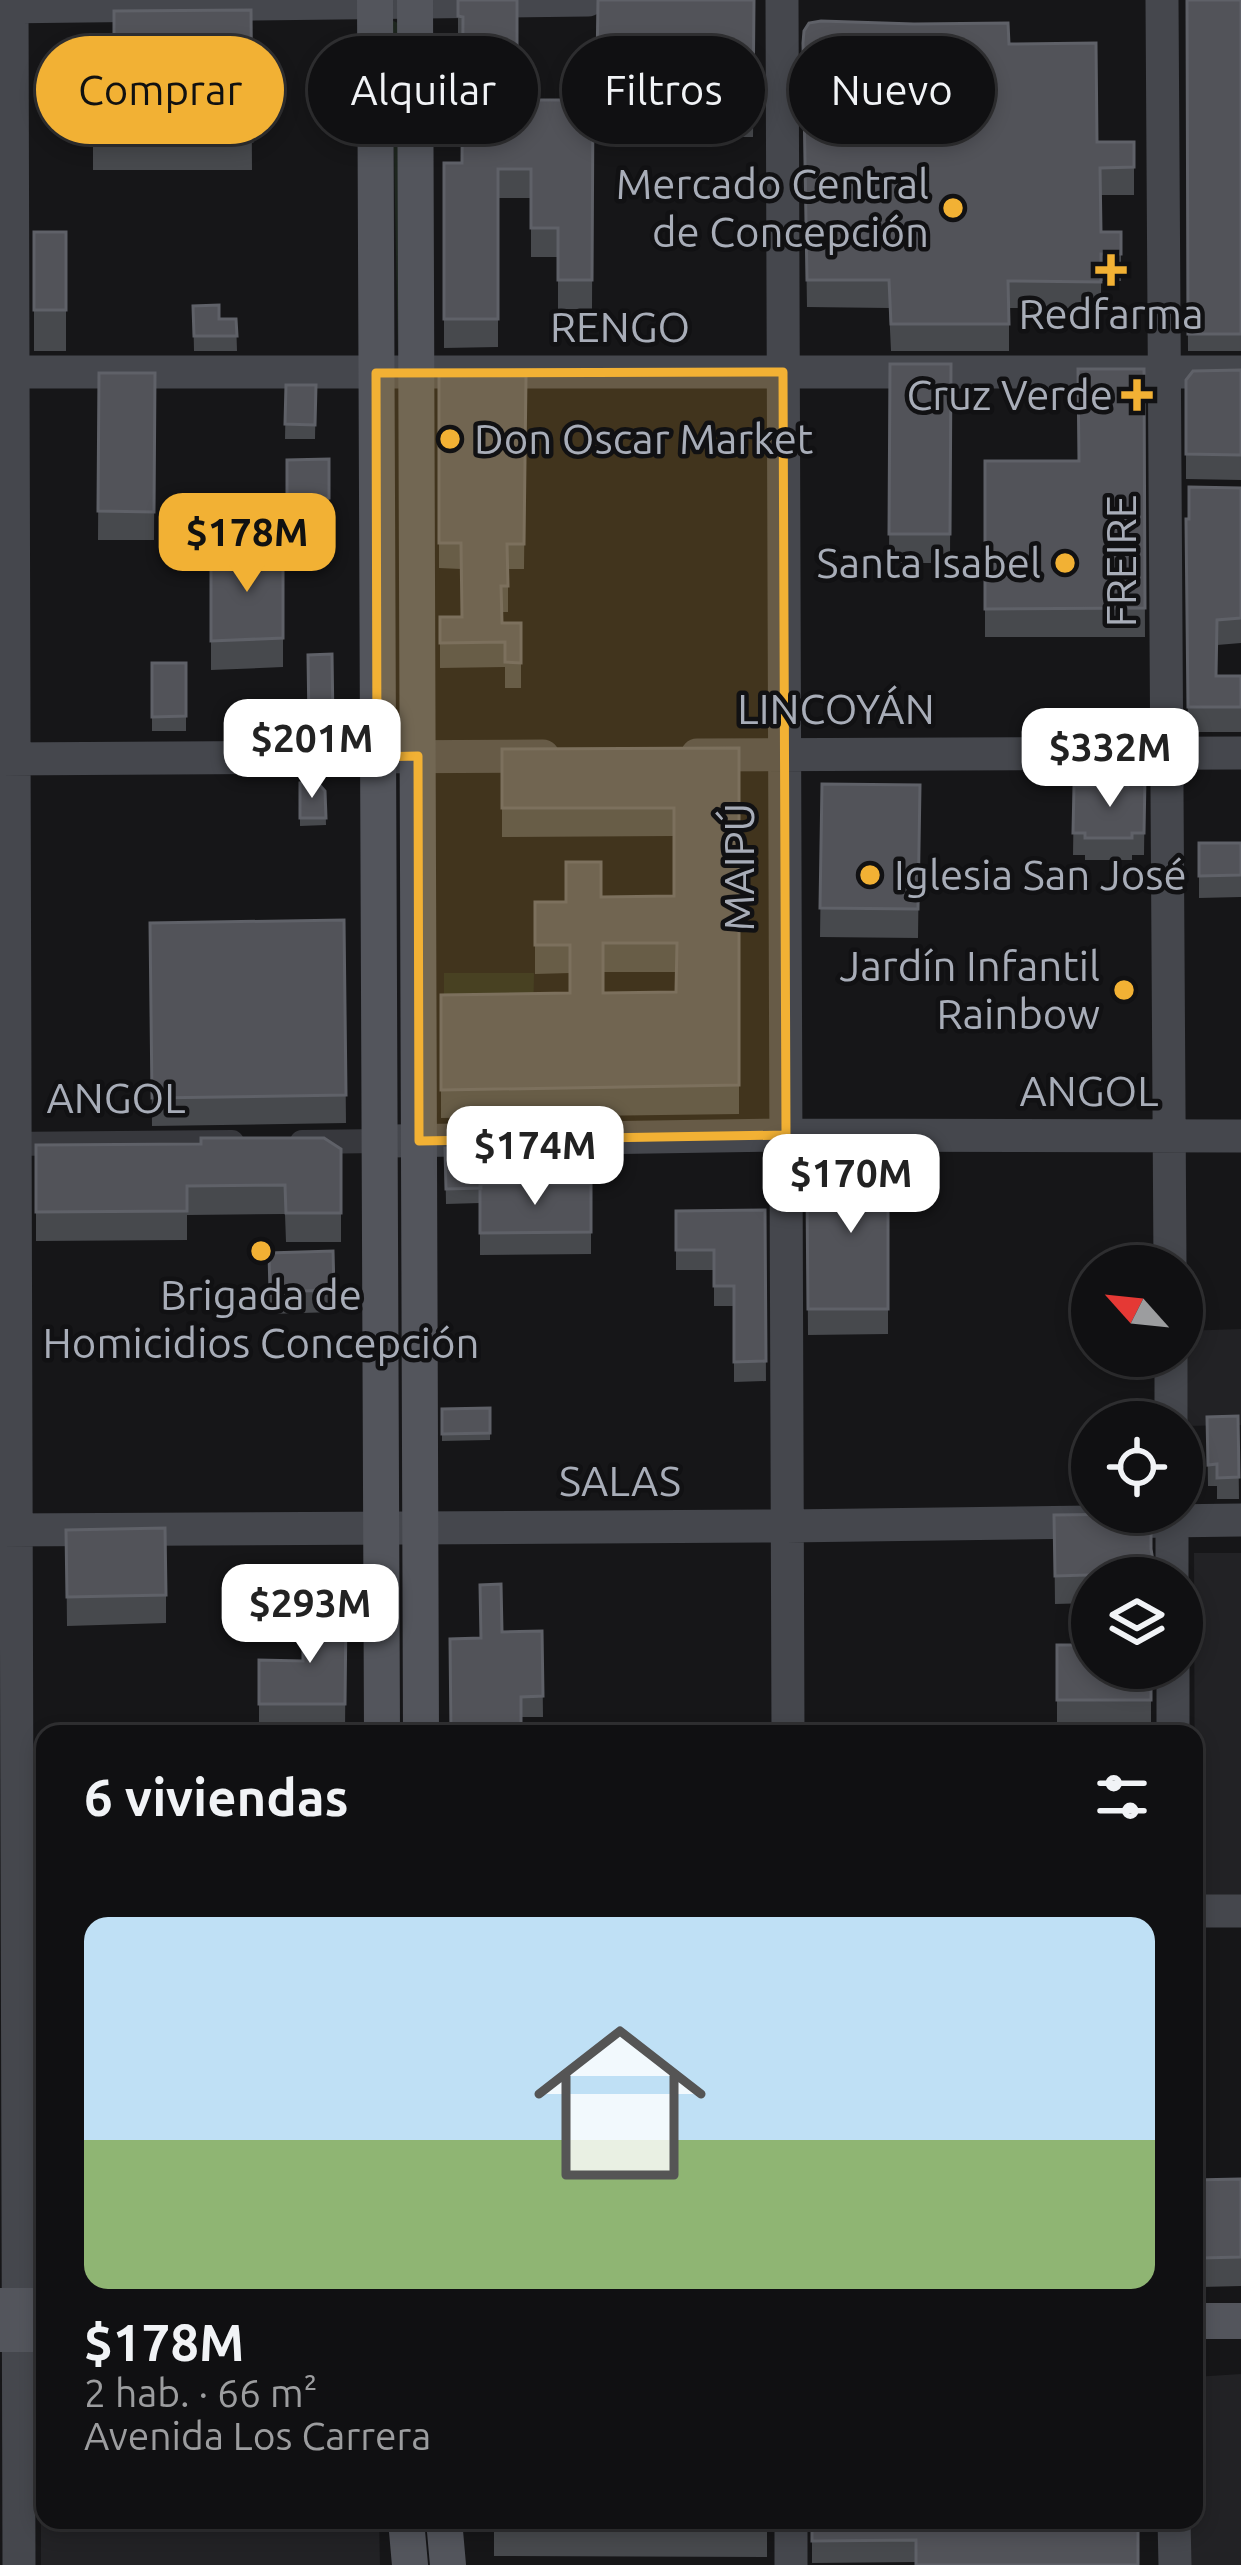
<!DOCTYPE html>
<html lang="es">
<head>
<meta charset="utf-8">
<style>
	body { margin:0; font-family:Ubuntu,sans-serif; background:#1e1e20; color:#f1f3f6; height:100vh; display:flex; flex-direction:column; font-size:45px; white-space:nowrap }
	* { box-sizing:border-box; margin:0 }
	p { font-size:39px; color:#9c9d9f }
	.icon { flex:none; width:66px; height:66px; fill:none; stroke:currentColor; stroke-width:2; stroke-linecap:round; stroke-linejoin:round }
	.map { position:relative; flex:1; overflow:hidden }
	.panel { position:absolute; left:36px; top:1725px; width:1167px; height:804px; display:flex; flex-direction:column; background:#101012; border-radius:24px; box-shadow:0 6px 18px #0003,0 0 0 3px #303032 }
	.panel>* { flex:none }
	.banner { position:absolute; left:36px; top:36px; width:1170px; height:108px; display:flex; gap:24px }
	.needle { width:78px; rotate:297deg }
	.tools { position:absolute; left:1071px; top:1245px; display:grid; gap:24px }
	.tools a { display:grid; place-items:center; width:132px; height:132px; border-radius:50%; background:#101012; box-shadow:0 6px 18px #0003,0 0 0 3px #303032; font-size:60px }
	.price { position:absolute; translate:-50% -102px; padding:0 27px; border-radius:24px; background:#fff; color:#222; font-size:39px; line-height:78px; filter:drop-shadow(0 3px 6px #0008) }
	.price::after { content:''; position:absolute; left:50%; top:72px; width:36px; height:27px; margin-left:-18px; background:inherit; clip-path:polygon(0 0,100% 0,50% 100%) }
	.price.current { background:#f2b134; color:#111 }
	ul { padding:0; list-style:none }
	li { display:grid; align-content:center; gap:24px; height:636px; padding:0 48px }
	li span { display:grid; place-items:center; height:372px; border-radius:24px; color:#555 }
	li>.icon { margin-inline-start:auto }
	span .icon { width:216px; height:216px; fill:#fffc; stroke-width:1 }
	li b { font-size:51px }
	h2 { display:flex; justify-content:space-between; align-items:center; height:144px; padding:0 48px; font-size:51px }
	.tag { padding:0 42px; border-radius:54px; background:#101012; box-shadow:0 6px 18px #0003,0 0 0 3px #303032; font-size:42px; line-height:108px }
	.tag.current { background:#f2b134; color:#111 }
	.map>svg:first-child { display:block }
</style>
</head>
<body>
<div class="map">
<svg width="1241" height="2565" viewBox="0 0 1241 2565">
	<rect width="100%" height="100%" fill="#161618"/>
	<path fill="#222225" d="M1241 1329V1425L1184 1426 1182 1331Z
		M1194 1553H1241V1900H1195Z
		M41 2358H45V2520H379L380 2565H41Z
		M1241 2374V2565H1190V2520H1194V2377Z"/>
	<path fill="#1e261f" d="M391 20 398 23V356L394 153 388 86Z
		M444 973H534L533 1025H444Z"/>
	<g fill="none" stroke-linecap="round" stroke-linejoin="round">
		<path stroke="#37383d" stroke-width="24" d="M302 1142 381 1141
			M2 1144 232 1142"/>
		<path stroke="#45474d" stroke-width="33" d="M12 0 19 2565
			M782 0 788 1734
			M1162 0 1170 1266
			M0 7 588 0
			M0 372H1241
			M697 755 1241 753
			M0 759 543 756
			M391 1141 786 1135 1241 1136
			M1171 1356V1422
			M1172 1512V1578
			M0 1530 786 1526 1241 1520
			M1173 1668V1734
			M1194 1911H1241
			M1174 2520 1175 2565
			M791 2565V2520"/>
		<path stroke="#53555c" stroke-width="36" d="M375 0 382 1734
			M415 0 421 1734
			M0 2306H45
			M1194 2321H1241
			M0 2334H45
			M406 2520 410 2565
			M444 2520 448 2565"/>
	</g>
	<path fill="#47494d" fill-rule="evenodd" d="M458 0 517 100H593L592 309H558V257H531V198H498V347L444 348V163H462L463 45H458Z
		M598 0H755L753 137H685V96L597 95Z
		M1241 0V351H1188L1186 19Z
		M251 10 252 170H93V109H114Z
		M803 43 1009 44 1097 142H1134V195H1100L1101 232H1121V281H1101V309L1009 308V351H891L889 308 807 307Z
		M34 232H66V351H34Z
		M193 306 219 319H236L237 351H194Z
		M890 364H951L950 563H889Z
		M1144 369 1145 637H985V461H1079Z
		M1241 370V480L1186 479V380Z
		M99 373H155L154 540H98Z
		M439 375 526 376 524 569H508V612H502V623H521V688H505V667L440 668V617H462L461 569 439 568Z
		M286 385H316L315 439H285Z
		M329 459V513L287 514V460Z
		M1241 488V643L1217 645V676H1241V732H1188L1186 519Z
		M211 550H283V667L211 670Z
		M332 654 333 736H309L308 655Z
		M152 663H186V731H152Z
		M739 748V1114L441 1118V995L570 993V973L535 974V902H566L601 897 674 896V836L502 837V749ZM603 972H676V992L603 993Z
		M1145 777 1144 855H1132V860H1085V855H1073L1074 786H1128Z
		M300 783 325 791 326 825 300 826Z
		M822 784 920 785 918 938 820 937Z
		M1199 843H1241V897L1199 898Z
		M344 920 346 1123 152 1126 150 923Z
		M888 1144V1334L808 1335 807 1191H831Z
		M36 1145 341 1149V1242H286L285 1214 187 1215V1240L36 1241Z
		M445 1148 481 1184H591V1254L480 1255V1203L446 1204Z
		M765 1210 766 1381 734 1382V1306H714V1270H676V1211Z
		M333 1251 334 1312 270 1314 269 1253Z
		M490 1408V1440L442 1441V1409Z
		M1238 1416 1239 1499H1217V1486H1208L1207 1417Z
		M1054 1515 1151 1549 1155 1578H1092V1603L1055 1604Z
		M66 1530 166 1595V1623L67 1626Z
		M346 1613 345 1733 259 1732V1660L303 1661Z
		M542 1631 543 1717H521L502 1632Z
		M1057 1645 1151 1668V1722H1057Z
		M42 1743H45V1788H41Z
		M1241 2179V2286L1201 2287 1194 2281V2180Z
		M494 2520H767V2557L494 2556Z
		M812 2520H1138L916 2562 812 2563Z"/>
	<path fill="#525359" stroke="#5f6168" stroke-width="3" fill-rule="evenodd" d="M458 0H517V100H593L592 280H558V228H531V169H498V319H444V163H462L463 17 458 16Z
		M598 0H754L753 108H685V67H597Z
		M1187 0H1241V334H1188Z
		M251 10 252 141 93 142V109H114V11Z
		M821 21 914 24 1008 23 1009 44 1096 43 1097 142H1134V167L1100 168 1101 232H1121V254H1101V282L1008 281 1009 324H891L889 280H807L803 43 804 31 809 23Z
		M34 232H66V310H34Z
		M219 305V319H236L237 336H194L193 306Z
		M890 364H951L950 534H889Z
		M1078 369H1144L1145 608 985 609V461H1079Z
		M1241 370V455L1186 454V380L1193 371Z
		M99 373H155L154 512 98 511Z
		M439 375 526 376 524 544H507L508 586H501L502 623H521V663L505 662V642L440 643V617H462L461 543H439Z
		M286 385H316L315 425 285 424Z
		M329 459V498L287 499V460Z
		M1189 487 1241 488V618L1217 620 1216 676H1241V707H1188L1186 519H1189Z
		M211 550H283V638L211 641Z
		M332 654 333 722H309L308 655Z
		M152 663H186V716L152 717Z
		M739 748V1085L441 1090V995L570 993V945H535V902H566V862H601V897L674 896V808H502V749ZM603 943H677L676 992 603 993Z
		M1145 777 1144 833H1132V838H1085V833H1073L1074 786H1128V778Z
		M317 782 325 791 326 818H300V783Z
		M822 784 920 785 918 909 820 908Z
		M1199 843H1241V875L1199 876Z
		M344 920 346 1095 152 1098 150 923Z
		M201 1138H324L341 1149V1213H286L285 1185 187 1186V1211L36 1212V1145L201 1144Z
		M852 1144H888V1309H808L807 1191H831L842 1175 852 1168Z
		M480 1147 481 1188 446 1189 445 1148Z
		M480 1184H591V1232L480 1233Z
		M765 1210 766 1361 734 1362V1286H714V1250H676V1211Z
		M333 1251 334 1290 270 1292 269 1253Z
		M490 1408V1433L442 1434V1409Z
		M1238 1416 1239 1477 1217 1478V1464L1208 1465 1207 1417Z
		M1143 1514 1151 1521V1549L1155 1573 1055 1576 1054 1515Z
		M165 1528 166 1595 67 1597 66 1530Z
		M501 1584 502 1632 542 1631 543 1696 521 1697V1734H451L450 1639 481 1638 480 1585Z
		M303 1613H346L345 1704H259V1660L303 1661Z
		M1057 1645H1092V1668H1151V1700H1057Z
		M42 1743H45V1766H41Z
		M1241 2179V2257L1201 2258 1194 2253V2180Z
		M41 2335H45V2468Z
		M812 2520H1138V2565H916V2540L812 2541Z"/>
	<path fill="#f2b134" fill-opacity="0.2" stroke="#f2b134" stroke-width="9" stroke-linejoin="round" d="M783 372 786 1135 419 1141 418 756 377 757 376 373Z"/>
	<g fill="#f2b134" stroke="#111113" stroke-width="4.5">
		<circle cx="953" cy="208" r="12"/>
		<path d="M1105 252h12v12h12v12h-12v12h-12v-12h-12v-12h12z"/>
		<path d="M1131 377h12v12h12v12h-12v12h-12v-12h-12v-12h12z"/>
		<circle cx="450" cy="439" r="12"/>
		<circle cx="1065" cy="563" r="12"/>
		<circle cx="870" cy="875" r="12"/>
		<circle cx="1124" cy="990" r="12"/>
		<circle cx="261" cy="1251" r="12"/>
	</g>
	<g text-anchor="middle" stroke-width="9" stroke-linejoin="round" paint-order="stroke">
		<g font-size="42" fill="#a8adb8" stroke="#111113" text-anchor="end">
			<text x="929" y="199">Mercado Central<tspan x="929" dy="48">de Concepción</tspan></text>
			<text x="1111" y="329" text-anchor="middle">Redfarma</text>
			<text x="1113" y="410">Cruz Verde</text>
			<text x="474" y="454" text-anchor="start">Don Oscar Market</text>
			<text x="1041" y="578">Santa Isabel</text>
			<text x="894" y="890" text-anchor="start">Iglesia San José</text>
			<text x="1100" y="981">Jardín Infantil<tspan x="1100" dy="48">Rainbow</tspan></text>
			<text x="261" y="1310" text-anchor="middle">Brigada de<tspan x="261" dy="48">Homicidios Concepción</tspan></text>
		</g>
		<g font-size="42" fill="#a8adb8" stroke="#111113">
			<text x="620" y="342">RENGO</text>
			<text transform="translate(1121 561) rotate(-90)" y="15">FREIRE</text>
			<text x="836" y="724">LINCOYÁN</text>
			<text transform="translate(739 867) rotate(-90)" y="15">MAIPÚ</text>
			<text x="1089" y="1106">ANGOL</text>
			<text x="116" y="1113">ANGOL</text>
			<text x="620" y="1496">SALAS</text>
		</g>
	</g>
</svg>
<div class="tools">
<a><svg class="needle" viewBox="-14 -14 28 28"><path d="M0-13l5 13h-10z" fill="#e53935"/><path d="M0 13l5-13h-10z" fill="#9c9d9f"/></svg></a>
<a><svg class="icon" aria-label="locate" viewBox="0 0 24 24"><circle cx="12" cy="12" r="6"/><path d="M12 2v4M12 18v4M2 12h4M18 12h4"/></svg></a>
<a><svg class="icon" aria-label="layers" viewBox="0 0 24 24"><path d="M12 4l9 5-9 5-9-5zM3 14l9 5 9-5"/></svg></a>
</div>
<b class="price current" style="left:247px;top:595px">$178M</b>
<b class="price" style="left:312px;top:801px">$201M</b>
<b class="price" style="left:1110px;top:810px">$332M</b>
<b class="price" style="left:535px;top:1208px">$174M</b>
<b class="price" style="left:851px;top:1236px">$170M</b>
<b class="price" style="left:310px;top:1666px">$293M</b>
<div class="banner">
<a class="tag current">Comprar</a>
<a class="tag">Alquilar</a>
<a class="tag">Filtros</a>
<a class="tag">Nuevo</a>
</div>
<section class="panel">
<h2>6 viviendas<svg class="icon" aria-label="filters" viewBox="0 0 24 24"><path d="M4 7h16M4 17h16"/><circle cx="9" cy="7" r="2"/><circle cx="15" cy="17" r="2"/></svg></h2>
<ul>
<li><span style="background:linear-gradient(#bfe0f5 60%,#8fb573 0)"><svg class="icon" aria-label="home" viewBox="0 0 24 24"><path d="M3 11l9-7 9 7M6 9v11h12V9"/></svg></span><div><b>$178M</b><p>2 hab. · 66 m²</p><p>Avenida Los Carrera</p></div></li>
</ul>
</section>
</div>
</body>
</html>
